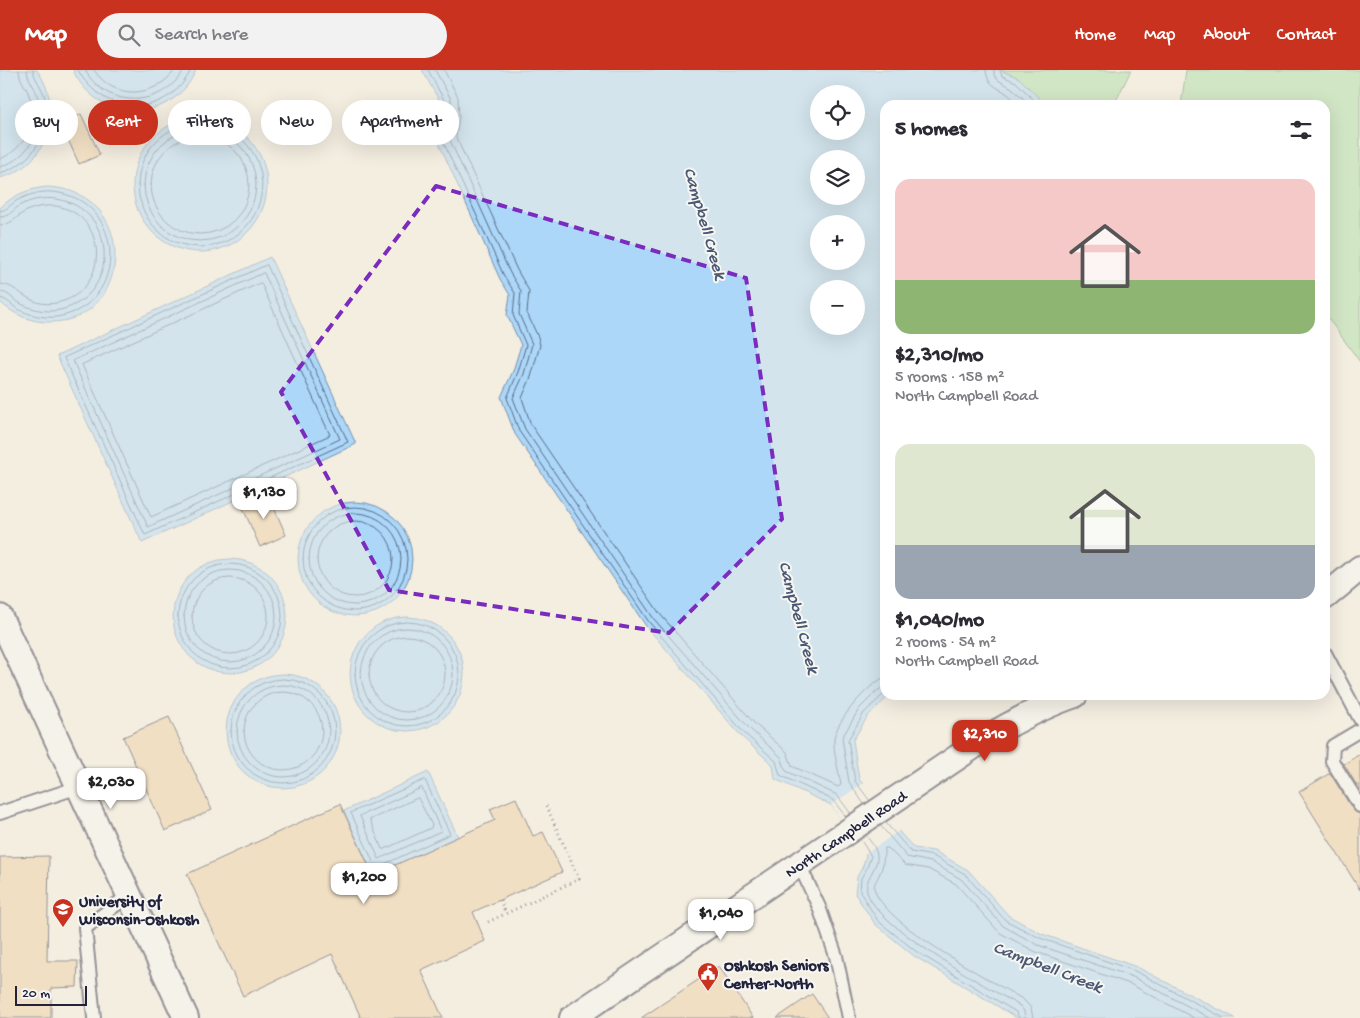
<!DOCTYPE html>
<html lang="en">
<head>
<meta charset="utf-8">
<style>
	body { margin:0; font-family:"Gochi Hand",sans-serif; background:#f2f2f3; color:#2b2b33; height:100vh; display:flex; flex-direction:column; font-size:19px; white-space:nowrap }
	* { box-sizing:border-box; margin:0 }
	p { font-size:16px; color:#7c7c81 }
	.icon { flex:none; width:28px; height:28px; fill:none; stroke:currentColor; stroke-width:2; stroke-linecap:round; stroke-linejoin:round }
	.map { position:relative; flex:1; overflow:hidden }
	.panel { position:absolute; left:880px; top:30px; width:450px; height:600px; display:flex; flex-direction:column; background:#fff; border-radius:15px; box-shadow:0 5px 20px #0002 }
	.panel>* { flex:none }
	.hud { position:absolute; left:15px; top:30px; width:475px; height:45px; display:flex; gap:10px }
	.fabs { position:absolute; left:810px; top:15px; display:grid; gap:10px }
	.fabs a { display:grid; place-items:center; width:55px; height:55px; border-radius:50%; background:#fff; box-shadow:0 5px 20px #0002; font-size:25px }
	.scale { position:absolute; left:15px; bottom:12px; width:72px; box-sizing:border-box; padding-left:5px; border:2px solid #22223b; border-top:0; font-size:14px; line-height:18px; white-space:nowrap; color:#22223b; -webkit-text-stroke:4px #f6f6f2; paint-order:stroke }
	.price { position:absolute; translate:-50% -42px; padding:0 11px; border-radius:10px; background:#fff; color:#222; font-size:16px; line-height:32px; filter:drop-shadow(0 1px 2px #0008) }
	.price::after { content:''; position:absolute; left:50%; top:30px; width:15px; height:11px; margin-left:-8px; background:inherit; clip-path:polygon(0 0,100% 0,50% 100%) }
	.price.selected { background:#c8321e; color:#fff }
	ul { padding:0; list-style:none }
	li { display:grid; align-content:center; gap:10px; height:265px; padding:0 15px }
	li span { display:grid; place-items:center; height:155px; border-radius:15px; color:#555 }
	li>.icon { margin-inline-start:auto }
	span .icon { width:90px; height:90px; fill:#fffc; stroke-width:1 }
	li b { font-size:21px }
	h2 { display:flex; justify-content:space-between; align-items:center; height:60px; padding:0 15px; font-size:21px }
	.chip { padding:0 18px; border-radius:22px; background:#fff; box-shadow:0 5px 20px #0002; font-size:18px; line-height:45px }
	.chip.selected { background:#c8321e; color:#fff }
	header { display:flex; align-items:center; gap:30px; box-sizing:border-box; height:70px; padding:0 25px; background:#c8321e; color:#fff }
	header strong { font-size:24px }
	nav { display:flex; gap:28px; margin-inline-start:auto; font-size:18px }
	.search { width:350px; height:45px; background:#f2f2f3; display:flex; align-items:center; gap:12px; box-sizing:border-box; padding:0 18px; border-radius:28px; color:#7c7c81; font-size:19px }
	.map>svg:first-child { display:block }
</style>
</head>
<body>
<header>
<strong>Map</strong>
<div class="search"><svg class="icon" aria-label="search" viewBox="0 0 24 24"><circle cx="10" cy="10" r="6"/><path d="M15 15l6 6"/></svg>Search here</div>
<nav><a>Home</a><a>Map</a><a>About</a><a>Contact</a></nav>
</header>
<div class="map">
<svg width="1360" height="948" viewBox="0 0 1360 948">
	<rect width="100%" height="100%" fill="#f4eee1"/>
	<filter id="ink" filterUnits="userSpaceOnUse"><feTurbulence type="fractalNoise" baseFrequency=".02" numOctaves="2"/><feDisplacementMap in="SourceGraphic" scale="10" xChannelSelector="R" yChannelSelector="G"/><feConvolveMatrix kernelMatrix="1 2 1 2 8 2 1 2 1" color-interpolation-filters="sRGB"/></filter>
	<g filter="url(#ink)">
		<path fill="#a6dc9f" stroke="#647f6d" d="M1000 0H1131L1114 35H1026L1019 8Z
			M1186 0H1360V292L1325 244V35H1181Z"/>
		<path fill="#acd7f8" stroke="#758fac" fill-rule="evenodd" d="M0 0H37C65 39 48 96 0 108Z
			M73 0H196C173 55 97 54 73 0Z
			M422 0H1000L1019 8 1046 35H885V625H890L868 646 853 670 859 709 901 764 914 778 934 781 968 800 1009 846 1042 864 1137 897 1235 948H1017L914 886 875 854 855 824 857 807 863 796 866 785 831 735 775 709 773 695 741 666 646 556 515 364 501 327 513 301 521 275 507 245 510 225 500 209 437 69 440 48 439 30ZM819 24H856V61H819ZM819 89H856V126H819ZM819 154H856V191H819ZM819 219H856V256H819Z
			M133 115a67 67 0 1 1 134 0a67 67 0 1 1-134 0Z
			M46 117C139 119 135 250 52 252 32 253 14 245 0 232V138C13 125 28 119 46 117Z
			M270 187 356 374 142 473 57 286Z
			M298 489a57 57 0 1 1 114 0a57 57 0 1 1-114 0Z
			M173 546a57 57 0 1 1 114 0a57 57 0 1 1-114 0Z
			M350 604a57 57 0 1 1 114 0a57 57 0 1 1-114 0Z
			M226 661a57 57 0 1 1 114 0a57 57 0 1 1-114 0Z
			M428 702 458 767 373 805 344 741Z"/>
		<path fill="#f4eee1" d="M865 712 900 760 864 785 831 735Z"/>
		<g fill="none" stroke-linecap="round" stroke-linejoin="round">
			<path stroke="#596a87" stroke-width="1" d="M78 0C103 47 167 49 191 0
				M85 0C107 40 162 38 184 0
				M94 0C114 31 155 28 175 0
				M428 0 444 30 445 48 442 69 504 206 515 223 513 245 526 275 518 302 507 328 519 361 649 552 744 663 776 691 780 705 833 730 846 747
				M435 0 451 29V48L449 68 510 203 521 221 519 244 532 274 524 304 513 328 525 359 654 549 749 658 781 687 786 701 837 725 851 744
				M444 0 458 27 459 48 456 67 517 200 529 221 527 243 538 267 540 275 531 307 522 328 531 355 660 544 754 653 787 682 792 696 838 717 841 715C839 702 833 681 834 669 836 651 868 614 885 607
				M986 0C987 15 996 16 1006 23 1011 26 1014 31 1018 35
				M994 0V5L998 10 1012 18 1030 35
				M1000 0 1002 6 1016 12 1039 35
				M138 115a62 62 0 1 1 124 0a62 62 0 1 1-124 0Z
				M144 115a56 56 0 1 1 112 0a56 56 0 1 1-112 0Z
				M151 115a49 49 0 1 1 98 0a49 49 0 1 1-98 0Z
				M0 89C25 79 40 51 29 25 26 16 19 10 19 0
				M0 97C30 88 47 55 37 25 35 16 27 9 27 0
				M0 103C33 94 52 62 45 28 43 18 34 9 33 0
				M0 141C7 140 10 135 16 131 27 125 40 121 52 122 127 128 130 237 56 247 43 248 28 245 16 238 11 234 6 229 0 228
				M0 147C9 147 12 141 19 136 30 130 43 127 56 129 118 138 121 226 60 240 45 243 29 239 16 231 11 227 7 222 0 222
				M0 155C11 155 15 148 23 143 33 137 45 135 56 136 110 145 110 223 56 233 27 238 20 215 0 214
				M267 195 348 372 145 465 64 288Z
				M264 203 340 369 148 457 73 291Z
				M261 213 330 365 151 447 82 295Z
				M303 489a52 52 0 1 1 104 0a52 52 0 1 1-104 0Z
				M309 489a46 46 0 1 1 92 0a46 46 0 1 1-92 0Z
				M317 489a38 38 0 1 1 76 0a38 38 0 1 1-76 0Z
				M178 546a52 52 0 1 1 104 0a52 52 0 1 1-104 0Z
				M184 546a46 46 0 1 1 92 0a46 46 0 1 1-92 0Z
				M192 546a38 38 0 1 1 76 0a38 38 0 1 1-76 0Z
				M355 604a52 52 0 1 1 104 0a52 52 0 1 1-104 0Z
				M361 604a46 46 0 1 1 92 0a46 46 0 1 1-92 0Z
				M369 604a38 38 0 1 1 76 0a38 38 0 1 1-76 0Z
				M231 661a52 52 0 1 1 104 0a52 52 0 1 1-104 0Z
				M237 661a46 46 0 1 1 92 0a46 46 0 1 1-92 0Z
				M244 661a39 39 0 1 1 78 0a39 39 0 1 1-78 0Z
				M425 710 450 764 376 798 351 743Z
				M422 718 441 761 379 789 360 746Z
				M418 728 432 755 431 758 385 779H382L370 750Z
				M870 731 855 711 848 670 864 643 885 623
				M864 734 849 712 842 668 859 639 874 624 885 615
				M885 752 911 782 933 786 965 804 1005 850 1040 868 1135 901 1224 948
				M880 755 907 787 931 792 961 809 1003 856 1038 875 1133 907 1210 948
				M866 765C869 770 874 775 876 781 882 795 864 807 867 821 874 856 988 917 1020 936L1024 941 1025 948
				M860 769 871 786 867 798 861 808 860 822 878 851 917 882 1016 942 1019 948
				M1033 948 1031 938 1024 930C989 909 888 857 875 821 872 814 878 809 880 803 884 795 883 786 885 778H888L905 795 928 799 956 814 1000 863 1036 882 1130 914 1194 948"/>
		</g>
		<path fill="#eccc9e" stroke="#22223b" d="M81 44 100 85 79 94 61 54Z
			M268 424 286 465 260 477 242 436Z
			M169 647 212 740 165 761 123 667Z
			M1360 684V721L1344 694Z
			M1330 703 1353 740 1360 744V820L1299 722Z
			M516 728 533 766 543 762 562 802 473 842 485 871 421 900 443 948H361L332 884 243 926 187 804 340 734 373 805 495 750 490 739Z
			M49 786 47 891H78L77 917 51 918V948H0V787Z
			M719 896 753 948H641Z
			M812 924 828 948H777Z"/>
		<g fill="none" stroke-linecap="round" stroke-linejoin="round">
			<g stroke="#22223b" stroke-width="16">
				<path id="service" d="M1325 583 1360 649
					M1360 660 1333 676 1332 691 1360 736
					M0 743 79 717
					M799 794 819 837 836 886 849 948
					M94 948 85 858 129 825"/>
			</g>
			<g stroke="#22223b" stroke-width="28">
				<path id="minor" d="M1325 527 1360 498
					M0 547 186 948
					M572 948 983 670C1013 652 1042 636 1075 625"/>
			</g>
			<path stroke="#22223b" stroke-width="3" stroke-dasharray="1 4" stroke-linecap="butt" d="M500 830 506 844
				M488 852 579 809 545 733"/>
			<use href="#service" stroke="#f6f6f2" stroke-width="12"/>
			<use href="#minor" stroke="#f6f6f2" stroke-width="24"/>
		</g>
	</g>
	<path d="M0 0H1360V948H0ZM436 116 746 208 782 449 669 563 389 520 281 322Z" fill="#f4eee1" fill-opacity=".55" fill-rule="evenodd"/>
	<path fill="none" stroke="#7b2cbf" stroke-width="4" stroke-dasharray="10 6" stroke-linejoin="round" d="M436 116 746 208 782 449 669 563 389 520 281 322Z"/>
	<defs>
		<g id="university-pin" transform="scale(1.125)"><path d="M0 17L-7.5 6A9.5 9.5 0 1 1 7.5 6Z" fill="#c8321e" stroke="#f6f6f2"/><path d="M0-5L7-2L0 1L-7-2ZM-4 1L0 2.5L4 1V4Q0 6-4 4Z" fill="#fff"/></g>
		<g id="civic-pin" transform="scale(1.125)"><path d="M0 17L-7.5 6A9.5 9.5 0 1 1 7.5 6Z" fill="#c8321e" stroke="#f6f6f2"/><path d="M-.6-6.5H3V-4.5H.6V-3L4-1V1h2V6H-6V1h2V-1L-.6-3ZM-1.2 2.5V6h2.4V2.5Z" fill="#fff"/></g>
	</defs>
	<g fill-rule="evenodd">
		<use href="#university-pin" x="63" y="839"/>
		<use href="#civic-pin" x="708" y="903"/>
	</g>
	<g text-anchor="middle" stroke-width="4" stroke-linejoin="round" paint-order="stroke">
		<g font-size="16" fill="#22223b" stroke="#f6f6f2">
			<text transform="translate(845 763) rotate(-34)" y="6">North Campbell Road</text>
		</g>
		<g font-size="16" font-weight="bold" fill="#22223b" stroke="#f6f6f2" text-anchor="start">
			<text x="79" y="836">University of<tspan x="79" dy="18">Wisconsin-Oshkosh</tspan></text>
			<text x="724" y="900">Oshkosh Seniors<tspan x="724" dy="18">Center-North</tspan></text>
		</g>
		<g font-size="18" font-style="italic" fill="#4b5874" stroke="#f6f6f2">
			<text transform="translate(706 153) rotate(74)" y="6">Campbell Creek</text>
			<text transform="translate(800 547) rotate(75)" y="6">Campbell Creek</text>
			<text transform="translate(1048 896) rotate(21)" y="6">Campbell Creek</text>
		</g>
	</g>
</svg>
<div class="fabs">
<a><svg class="icon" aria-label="locate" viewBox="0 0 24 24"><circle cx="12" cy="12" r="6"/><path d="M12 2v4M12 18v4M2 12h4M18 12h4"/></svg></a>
<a><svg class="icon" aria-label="layers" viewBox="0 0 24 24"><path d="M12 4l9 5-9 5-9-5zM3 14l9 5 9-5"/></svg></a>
<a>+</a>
<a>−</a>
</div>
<div class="scale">20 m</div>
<b class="price" style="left:264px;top:450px">$1,130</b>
<b class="price selected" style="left:985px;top:692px">$2,310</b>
<b class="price" style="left:111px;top:740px">$2,030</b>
<b class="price" style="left:364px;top:835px">$1,200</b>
<b class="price" style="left:721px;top:871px">$1,040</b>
<div class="hud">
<a class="chip">Buy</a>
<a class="chip selected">Rent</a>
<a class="chip">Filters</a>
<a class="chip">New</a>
<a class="chip">Apartment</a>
</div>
<section class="panel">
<h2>5 homes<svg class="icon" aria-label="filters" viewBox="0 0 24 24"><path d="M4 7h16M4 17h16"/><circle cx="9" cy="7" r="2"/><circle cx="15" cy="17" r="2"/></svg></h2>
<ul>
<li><span style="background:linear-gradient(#f6c9c9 65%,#8fb573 0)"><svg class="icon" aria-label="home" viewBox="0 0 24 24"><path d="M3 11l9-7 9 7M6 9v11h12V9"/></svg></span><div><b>$2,310/mo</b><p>5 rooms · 158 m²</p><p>North Campbell Road</p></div></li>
<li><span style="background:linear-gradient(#dfe7d0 65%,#9aa5b1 0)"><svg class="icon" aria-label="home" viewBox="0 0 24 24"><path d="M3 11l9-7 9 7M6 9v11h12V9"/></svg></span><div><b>$1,040/mo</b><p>2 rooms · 54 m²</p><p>North Campbell Road</p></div></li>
</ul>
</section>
</div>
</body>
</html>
